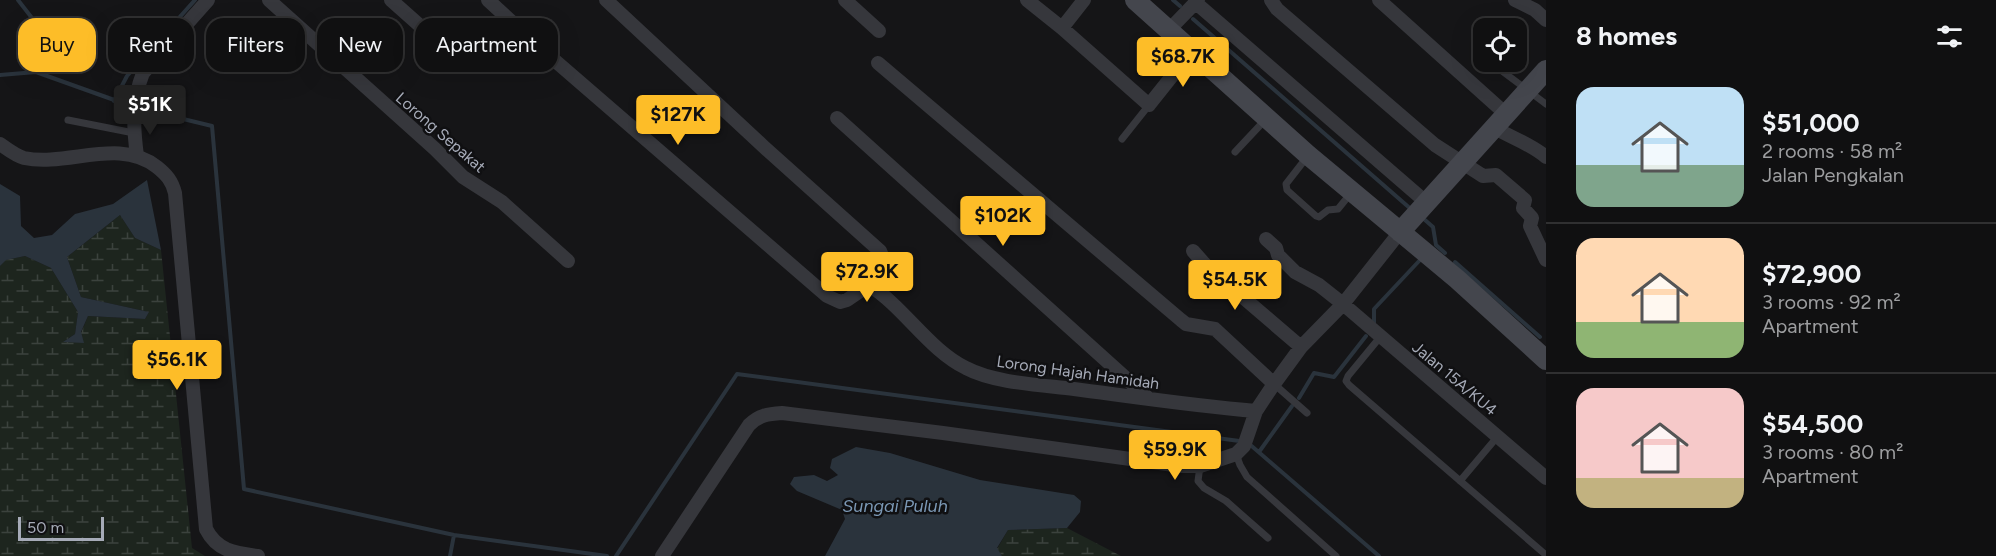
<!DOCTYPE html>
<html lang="en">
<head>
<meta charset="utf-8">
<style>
	body { margin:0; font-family:Figtree,sans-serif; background:#1e1e1f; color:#f1f3f6; height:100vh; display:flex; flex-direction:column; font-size:22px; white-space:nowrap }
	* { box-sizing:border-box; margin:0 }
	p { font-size:20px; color:#9c9d9f }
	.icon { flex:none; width:33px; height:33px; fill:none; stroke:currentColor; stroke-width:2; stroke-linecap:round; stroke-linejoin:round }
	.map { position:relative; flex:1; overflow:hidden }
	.side { display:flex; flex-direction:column; background:#101011; width:450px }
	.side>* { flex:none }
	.banner { position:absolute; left:18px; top:18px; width:570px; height:54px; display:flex; gap:12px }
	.tools { position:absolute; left:1473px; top:18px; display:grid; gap:12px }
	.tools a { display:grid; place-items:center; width:54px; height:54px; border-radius:12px; background:#101011; box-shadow:0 6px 24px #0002,0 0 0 2px #303031; font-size:30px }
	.scale { position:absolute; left:18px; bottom:15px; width:86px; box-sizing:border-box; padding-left:6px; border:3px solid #a6abb8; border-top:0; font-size:16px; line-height:21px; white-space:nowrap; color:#a6abb8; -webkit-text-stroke:4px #101012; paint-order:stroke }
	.price { position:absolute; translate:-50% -51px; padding:0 14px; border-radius:6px; background:#fdbd28; color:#111; font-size:20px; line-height:39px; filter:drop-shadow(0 2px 3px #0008) }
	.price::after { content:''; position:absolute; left:50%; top:36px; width:18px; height:14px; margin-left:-9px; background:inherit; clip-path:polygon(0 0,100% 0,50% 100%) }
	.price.on { background:#222; color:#fff }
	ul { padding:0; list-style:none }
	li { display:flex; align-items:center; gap:18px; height:150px; padding:0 30px }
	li+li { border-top:2px solid #303031 }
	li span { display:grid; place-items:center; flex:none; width:168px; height:120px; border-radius:18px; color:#555 }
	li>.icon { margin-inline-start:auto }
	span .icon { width:72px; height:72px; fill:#fffc; stroke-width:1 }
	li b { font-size:26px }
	h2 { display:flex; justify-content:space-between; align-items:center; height:72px; padding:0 30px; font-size:26px }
	.tag { padding:0 21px; border-radius:18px; background:#101011; box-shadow:0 6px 24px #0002,0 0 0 2px #303031; font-size:21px; line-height:54px }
	.tag.on { background:#fdbd28; color:#111 }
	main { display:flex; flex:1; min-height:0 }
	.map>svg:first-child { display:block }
</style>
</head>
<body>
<main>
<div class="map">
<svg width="1546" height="556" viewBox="0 0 1546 556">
	<defs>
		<pattern id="wetland-marsh" width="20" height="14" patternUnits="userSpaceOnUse" patternTransform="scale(1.5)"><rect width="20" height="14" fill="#1d251e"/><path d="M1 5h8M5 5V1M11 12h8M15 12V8" fill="none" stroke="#3b423d"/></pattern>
	</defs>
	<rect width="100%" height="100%" fill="#151517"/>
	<path fill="url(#wetland-marsh)" d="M120 215 135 238 161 250 192 548 205 556H0V266L5 260 25 256 51 268 78 312 75 334 64 341 81 333 88 316 145 319 149 312 81 297 67 257Z
		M1067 528 1121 556H1002L997 549 1008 530Z"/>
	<path fill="#2a333c" d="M147 180 161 250 135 238 120 215 67 257 81 297 149 312 145 319 88 316 81 332 84 343 63 342 75 334 78 312 51 268 25 256 6 260 0 266V184L20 196 21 226 34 238 52 235 75 214 113 204Z
		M856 447 890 453 980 480 1074 495 1081 501 1080 512 1067 528 1008 530 997 548 1002 556H825L845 519 842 510 797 491 790 484 794 477 814 475 827 481 838 475 830 468 832 459Z"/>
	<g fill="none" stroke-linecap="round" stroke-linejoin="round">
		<path stroke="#2a333c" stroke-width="4" d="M18 0 39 27 36 72
			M1173 0 1180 6
			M1193 19 1412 210
			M0 75 36 72 131 106
			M114 101 127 76 195 0
			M138 108 212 126 244 489 454 535 607 556
			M1425 220 1433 227 1436 245 1445 253
			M1455 262 1540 337
			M1374 324V309L1420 260
			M1299 398 1314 373 1334 377 1366 336
			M1259 452 1292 406
			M450 556 454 535
			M616 556 737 374 1247 442 1379 556"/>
		<path stroke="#36373c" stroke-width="7" d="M1490 62 1546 104
			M68 120 134 133
			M1122 139 1149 105
			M1235 152 1266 119
			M1307 157 1286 184 1287 190 1316 216 1319 217 1328 210 1338 209 1351 193
			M1381 336 1348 376 1346 381 1349 385 1546 555
			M1274 384 1307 413
			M1236 454 1240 465 1247 477 1336 556
			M1200 466 1198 481 1204 488 1226 501 1268 538
			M1460 481 1498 436"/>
		<path stroke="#36373c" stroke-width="14" d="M269 0 435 149 463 177 502 202 568 261
			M391 0 454 56
			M488 0 538 46 827 296 840 302 847 300 869 285
			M606 0 764 147 880 251C887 265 878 275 869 285 904 307 929 350 966 368 994 383 1042 385 1074 389 1135 397 1195 406 1256 411
			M845 0 879 31
			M1027 0 1062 28 1084 0
			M1271 0 1277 9 1435 145 1483 176 1496 175 1525 200 1523 208 1532 218 1530 226 1546 260
			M1379 0 1507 115
			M1515 0 1535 10 1546 20
			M1196 3 1427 203
			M1062 28 1149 105 1192 51
			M1169 30 1198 0
			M878 63 1181 320 1186 324 1215 329 1274 384
			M837 118 1149 399
			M1495 128C1512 138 1531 144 1546 157
			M0 144C7 149 16 156 24 158 68 167 119 137 157 167 167 175 172 181 175 193L206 529C217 551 235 553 258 556
			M137 156C133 126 132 101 143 73L208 0
			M1266 239 1276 248 1278 255 1295 272 1319 285 1343 304 1546 478
			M1193 251 1217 278 1245 299 1301 347
			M662 556 749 425C759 415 768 414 782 413L943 433 1181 466H1200L1236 454 1244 446 1256 411 1274 384 1301 347 1343 304 1400 232"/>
		<path stroke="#44464d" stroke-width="20" d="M1135 0 1308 155 1457 279 1546 360
			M1400 232 1546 70"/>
	</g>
	<g text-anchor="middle" stroke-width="5" stroke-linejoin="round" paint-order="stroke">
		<g font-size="16" fill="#a6abb8" stroke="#101012">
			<text transform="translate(441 132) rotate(41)" y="6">Lorong Sepakat</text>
			<text transform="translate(1078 372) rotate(8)" y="6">Lorong Hajah Hamidah</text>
			<text transform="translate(1455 378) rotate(40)" y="6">Jalan 15A/KU4</text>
		</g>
		<g font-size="18" font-style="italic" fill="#7b98b5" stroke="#101012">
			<text x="895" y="512">Sungai Puluh</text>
		</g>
	</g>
</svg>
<div class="tools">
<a><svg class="icon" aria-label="locate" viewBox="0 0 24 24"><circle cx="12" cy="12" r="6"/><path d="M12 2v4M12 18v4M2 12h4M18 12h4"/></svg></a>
</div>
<div class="scale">50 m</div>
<b class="price" style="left:1183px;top:88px">$68.7K</b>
<b class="price on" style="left:150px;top:136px">$51K</b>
<b class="price" style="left:678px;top:146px">$127K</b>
<b class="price" style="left:1003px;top:247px">$102K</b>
<b class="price" style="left:867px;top:303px">$72.9K</b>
<b class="price" style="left:1235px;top:311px">$54.5K</b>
<b class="price" style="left:177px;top:391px">$56.1K</b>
<b class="price" style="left:1175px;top:481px">$59.9K</b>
<div class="banner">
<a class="tag on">Buy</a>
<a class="tag">Rent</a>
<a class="tag">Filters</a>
<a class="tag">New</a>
<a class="tag">Apartment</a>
</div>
</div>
<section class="side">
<h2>8 homes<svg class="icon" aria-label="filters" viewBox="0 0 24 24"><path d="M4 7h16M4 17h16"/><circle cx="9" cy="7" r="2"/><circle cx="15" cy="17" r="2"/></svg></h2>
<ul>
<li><span style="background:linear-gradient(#bfe0f5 65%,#7fa58c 0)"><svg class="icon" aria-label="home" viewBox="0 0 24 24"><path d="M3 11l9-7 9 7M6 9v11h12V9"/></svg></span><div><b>$51,000</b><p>2 rooms · 58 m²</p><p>Jalan Pengkalan</p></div></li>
<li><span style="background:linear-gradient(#ffd9b3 70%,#8fb573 0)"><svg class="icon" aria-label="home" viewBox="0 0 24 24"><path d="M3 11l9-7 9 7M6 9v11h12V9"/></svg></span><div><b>$72,900</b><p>3 rooms · 92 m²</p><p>Apartment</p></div></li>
<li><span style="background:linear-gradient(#f6c9c9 75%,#c2b280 0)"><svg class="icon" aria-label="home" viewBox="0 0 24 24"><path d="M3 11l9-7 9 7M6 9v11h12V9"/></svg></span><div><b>$54,500</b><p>3 rooms · 80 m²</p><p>Apartment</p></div></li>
</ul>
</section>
</main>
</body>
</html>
